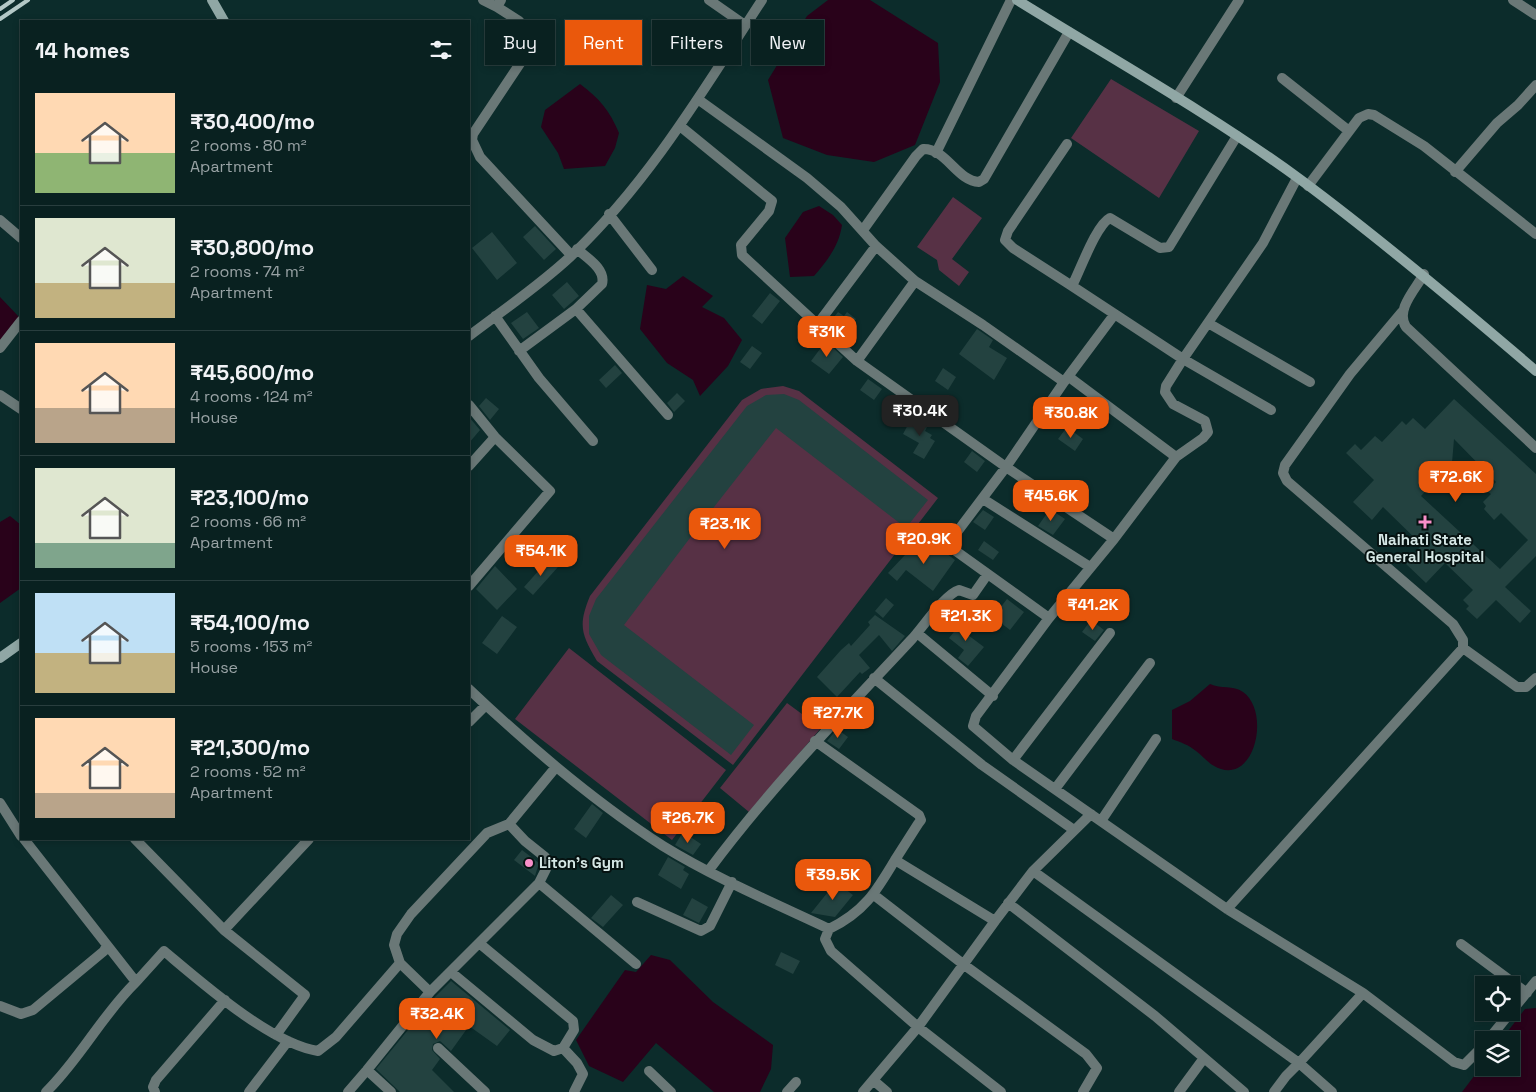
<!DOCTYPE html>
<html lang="en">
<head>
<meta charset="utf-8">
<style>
	body { margin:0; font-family:"Space Grotesk",sans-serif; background:#172e2d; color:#f1f3f6; height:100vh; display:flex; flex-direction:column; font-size:19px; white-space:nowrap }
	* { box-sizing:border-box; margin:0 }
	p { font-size:16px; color:#99a3a5 }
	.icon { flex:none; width:28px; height:28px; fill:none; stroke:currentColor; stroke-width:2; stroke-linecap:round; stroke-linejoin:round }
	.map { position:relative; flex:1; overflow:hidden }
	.details { position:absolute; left:20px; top:20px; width:450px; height:820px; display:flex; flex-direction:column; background:#092120; border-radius:0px; box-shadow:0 2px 8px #0003,0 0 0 1px #293e3e }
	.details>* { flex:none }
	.hud { position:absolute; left:485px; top:20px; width:475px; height:45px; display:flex; gap:10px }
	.tools { position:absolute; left:1475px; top:976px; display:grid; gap:10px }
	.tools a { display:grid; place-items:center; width:45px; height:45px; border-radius:0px; background:#092120; box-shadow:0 2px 8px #0003,0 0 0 1px #293e3e; font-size:25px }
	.price { position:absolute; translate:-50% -42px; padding:0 11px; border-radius:10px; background:#ea580c; color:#fff; font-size:16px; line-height:32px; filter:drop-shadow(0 1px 2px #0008) }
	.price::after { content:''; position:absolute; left:50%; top:30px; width:15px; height:11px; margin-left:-8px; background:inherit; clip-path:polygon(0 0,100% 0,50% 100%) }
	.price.active { background:#222; color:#fff }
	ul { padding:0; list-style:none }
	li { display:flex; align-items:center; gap:15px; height:125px; padding:0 15px }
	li+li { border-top:1px solid #293e3e }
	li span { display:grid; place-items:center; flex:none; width:140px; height:100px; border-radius:0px; color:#555 }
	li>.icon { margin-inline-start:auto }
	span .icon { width:60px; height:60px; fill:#fffc; stroke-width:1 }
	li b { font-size:21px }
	h2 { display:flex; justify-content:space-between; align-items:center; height:60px; padding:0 15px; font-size:21px }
	.chip { padding:0 18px; border-radius:0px; background:#092120; box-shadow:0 2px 8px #0003,0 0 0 1px #293e3e; font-size:18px; line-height:45px }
	.chip.active { background:#ea580c; color:#fff }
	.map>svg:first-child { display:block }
</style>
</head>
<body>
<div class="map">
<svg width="1536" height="1092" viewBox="0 0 1536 1092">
	<rect width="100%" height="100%" fill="#0c2c2b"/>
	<path fill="#573145" d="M1111 79 1199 131 1159 198 1071 138Z
		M953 197 982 218 952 259 969 272 959 286 939 270 937 260 917 247Z
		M783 386 799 391 938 498 733 765 597 661C581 634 578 625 590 596L742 400 761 389Z
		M569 648 726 770 672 840 515 719Z
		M787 703 821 728 749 812 720 788Z"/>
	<path fill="#29021a" d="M828 0H870L938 43 940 82 915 145 874 162 827 155 783 138 768 80 807 16Z
		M580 84C599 98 610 111 619 133L615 148 605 166 564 169 558 153 541 127 545 110Z
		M819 206 833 215 842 225C839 246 827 261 814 276L790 277 785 238 803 212Z
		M683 276 713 296 702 307 724 318 742 340 728 366 700 396 693 380 667 363 640 329 647 285 666 289Z
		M0 297 20 318 0 346Z
		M10 516 21 525V588L0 603V522Z
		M1210 684C1221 689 1233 685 1243 692 1270 711 1256 780 1221 769 1210 766 1204 757 1196 751 1189 745 1180 742 1172 739V710L1190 701Z
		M651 955 670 960 713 1002 773 1045 771 1069 760 1092H714L656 1043 623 1082 589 1066 576 1040 625 970 636 972Z
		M1536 1008V1092H1462L1484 1063V1068H1511V1040H1501L1525 1009Z"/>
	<path fill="#234240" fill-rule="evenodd" d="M535 226 556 249 544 260 523 237Z
		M492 232 517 263 497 280 472 248Z
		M567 282 579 296 564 309 552 295Z
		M770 293 780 301 762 324 752 316Z
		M527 312 539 328 523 339 511 323Z
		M838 312 844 316 847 312 856 319 842 338 828 325Z
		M977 329 993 340 989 347 1007 358 994 380 959 354Z
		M826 341 843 357 829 374 811 361Z
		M752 346 762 353 750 369 740 362Z
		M615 365 622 373 606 388 599 380Z
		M943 368 956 377 948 390 935 381Z
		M868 379 882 389 874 400 860 390Z
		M677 393 685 401 674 412 667 403Z
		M784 394 799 400 928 500 906 528 776 428 696 530 624 625 754 725 731 755 601 655 589 634V616L596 599 747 406 766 395Z
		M486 398 499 409 490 420 479 406Z
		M1454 399 1536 474V556L1505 587 1531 611 1520 623 1496 600 1477 619 1466 609 1469 606 1463 600 1473 590 1445 563 1426 583 1405 563 1422 545 1383 507 1372 520 1353 502 1374 480 1346 453 1355 444 1361 450 1375 436 1382 442 1402 421 1406 425 1413 418 1425 429ZM1454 439 1496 482 1487 491 1491 494 1483 502 1486 506 1484 509 1494 520 1501 513 1528 540 1500 569 1421 496 1438 478 1429 468 1449 466 1452 463Z
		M469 417 480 430 469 443Z
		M918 417 929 423 925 431 932 435 930 438 935 441 924 459 913 453 919 443 903 434 911 419 916 421Z
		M1067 427 1083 439 1075 451 1058 439Z
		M972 451 985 461 977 472 964 462Z
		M1050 509 1065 519 1053 535 1038 526Z
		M983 510 994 517 985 530 973 522Z
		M921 538 938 555 942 550 955 560 933 591 906 570 897 581 888 573Z
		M984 541 999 552 993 560 978 550Z
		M549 559 558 567 533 595 524 587Z
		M495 566 517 589 497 610 476 589Z
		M1109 590 1125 602 1117 612 1101 600Z
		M886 598 894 605 883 618 875 611Z
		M1007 599 1024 612 1010 630 993 617Z
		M875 615 905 636 892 651 879 635 859 655 870 668 862 674 860 672 837 697 817 677 841 650 849 643 851 646 870 625 868 622Z
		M502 616 517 627 497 654 482 643Z
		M966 617 976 625 968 635 984 647 968 666 958 658 964 650 949 638Z
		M1091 620 1104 630 1095 641 1082 632Z
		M837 729 848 737 839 749 827 741Z
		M592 804 603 813 586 838 574 829Z
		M683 832 701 844 693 855 675 845Z
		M522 850 539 863 535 876 514 860Z
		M668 857 685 867 683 870 689 874 681 889 658 875Z
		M836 882 853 895 835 917 811 913Z
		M611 895 623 905 603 927 591 918Z
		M692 898 708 907 699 923 683 915Z
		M781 952 800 961 793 974 775 965Z
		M451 981 510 1030 497 1046 469 1026 451 1051 440 1041 433 1044 432 1050 440 1059 432 1070 454 1092H400L376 1069 435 997Z"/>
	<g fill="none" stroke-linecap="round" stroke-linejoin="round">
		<path stroke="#6a7877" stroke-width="10" d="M483 0 497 7
			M501 0 497 7 519 21 525 28 528 43 521 62 473 134 472 140 480 157 571 255
			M709 0 745 25
			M1513 0 1536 15
			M1282 78 1349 131
			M1176 98 1239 0
			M680 126 772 201 769 211 741 245 742 255 857 361 1006 467 1064 382 983 325 915 281 876 246 841 207 807 178 699 100
			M1067 144 1008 231 1005 240 1013 248 1072 286C1080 271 1096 225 1110 218L1160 248 1169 247 1237 136
			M936 153 1011 0
			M1455 172 1497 123 1518 105 1536 85
			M1308 186 1359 118 1368 114 1374 115 1424 146 1536 234
			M609 214 652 270
			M0 220 21 238
			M863 230 916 156 923 149C946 148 957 181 979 182L984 179 1069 32
			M1424 274C1415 290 1395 310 1406 327L1536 448
			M1072 286 1183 359 1263 243 1297 178
			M576 309 668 415
			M1402 312 1350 374 1285 465 1283 473 1287 481 1453 624 1463 640V648
			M495 316 539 378 593 441
			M1208 323 1310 382
			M817 325 876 246
			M469 336C503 310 539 286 571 256 649 182 704 89 762 0
			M0 348 21 321
			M519 351 576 309 602 284C606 269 587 258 577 249
			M857 361 915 281
			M1069 377 1176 457
			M1064 382 1114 315
			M0 395 21 409
			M469 405 495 437 550 491 469 586
			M1271 410 1183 359 1166 386 1165 392 1173 404 1205 421 1208 432 1203 438 1176 457 1114 539 1049 618 976 716 973 726 1013 760 1227 909 1363 993 1454 1062 1464 1065 1484 1045
			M469 466 495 437
			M983 499 1090 567
			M1049 618 953 549 951 542 954 536 1006 467 1114 539
			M917 633 993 696
			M874 678 982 765 1074 830
			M469 689C529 746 593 801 663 846 715 878 774 903 829 929 864 912 876 892 895 860L995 921 1033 871 1091 814
			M469 722 486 705
			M815 741 919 815 921 820 918 824 895 860
			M1013 760 1110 633
			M1055 789 1150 663
			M0 803 21 836
			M1101 821 1156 739
			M509 824 525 841 545 857 546 869 539 883 636 964
			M24 839 136 982C102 1015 80 1059 46 1092
			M135 839 224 930 305 995 276 1035
			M709 870C770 788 842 714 912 639 923 627 945 594 959 590L973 595 987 575
			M1033 871 1299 1063 1363 993
			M874 895 963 964 1086 1054 1097 1068 1083 1092
			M637 902 701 931 710 926 732 882
			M1008 903 1155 1016 1244 1092
			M1227 909 1463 648 1517 687H1526L1536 678
			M829 929 825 939 831 951 918 1027 1001 1092
			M224 930 309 839
			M479 943 573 1021 574 1030 563 1048 577 1063 583 1074 574 1092
			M1461 944 1527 993
			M400 963 394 945 397 934 411 914 487 833 509 824 556 767
			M451 972 533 1040 554 1051 563 1048
			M136 982 164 951C201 982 271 1044 318 1051L336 1037 400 963 430 992
			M0 1006 21 1014 33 1010 104 951 107 945
			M1488 1040 1536 981
			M438 1048 485 1092
			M367 1070 430 992 539 883
			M649 1071 671 1092
			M873 1080 887 1092
			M155 1092 153 1087 156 1080 225 1000
			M249 1092 288 1041
			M348 1092 367 1070 391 1092
			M787 1092 796 1082
			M863 1092 918 1027 995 921
			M1179 1092 1204 1058
			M1274 1092 1286 1076 1299 1063 1332 1092"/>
		<path stroke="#90a7a5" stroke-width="10" d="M212 0 224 21
			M1017 0C1112 59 1211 114 1301 180 1383 241 1459 305 1536 371
			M0 658 21 643"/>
		<path stroke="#b3c8c6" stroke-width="4" d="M0 9 13 0
			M0 19 28 0"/>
	</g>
	<g fill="#f98fc9" stroke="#061211" stroke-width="2">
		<path d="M1422.5 514.5h5v5h5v5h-5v5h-5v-5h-5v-5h5z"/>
		<circle cx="529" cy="863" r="5"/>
	</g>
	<g text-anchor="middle" stroke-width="4" stroke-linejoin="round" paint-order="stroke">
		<g font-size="15" font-weight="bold" fill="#d6e8e6" stroke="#061211">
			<text x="1425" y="545">Naihati State<tspan x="1425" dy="17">General Hospital</tspan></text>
			<text x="539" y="868" text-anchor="start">Liton's Gym</text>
		</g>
	</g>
</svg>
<div class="tools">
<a><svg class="icon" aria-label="locate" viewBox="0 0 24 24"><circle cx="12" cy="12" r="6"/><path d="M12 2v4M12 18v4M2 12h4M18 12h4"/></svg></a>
<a><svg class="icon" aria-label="layers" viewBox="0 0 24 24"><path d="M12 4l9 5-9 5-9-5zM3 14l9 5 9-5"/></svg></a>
</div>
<b class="price" style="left:827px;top:358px">₹31K</b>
<b class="price active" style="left:920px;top:437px">₹30.4K</b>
<b class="price" style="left:1071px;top:439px">₹30.8K</b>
<b class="price" style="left:1456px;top:503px">₹72.6K</b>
<b class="price" style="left:1051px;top:522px">₹45.6K</b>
<b class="price" style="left:725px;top:550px">₹23.1K</b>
<b class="price" style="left:924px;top:565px">₹20.9K</b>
<b class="price" style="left:541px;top:577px">₹54.1K</b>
<b class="price" style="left:1093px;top:631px">₹41.2K</b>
<b class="price" style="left:966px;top:642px">₹21.3K</b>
<b class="price" style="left:838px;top:739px">₹27.7K</b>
<b class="price" style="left:688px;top:844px">₹26.7K</b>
<b class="price" style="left:833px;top:901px">₹39.5K</b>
<b class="price" style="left:437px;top:1040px">₹32.4K</b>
<div class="hud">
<a class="chip">Buy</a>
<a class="chip active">Rent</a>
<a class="chip">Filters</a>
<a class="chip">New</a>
</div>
<section class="details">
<h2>14 homes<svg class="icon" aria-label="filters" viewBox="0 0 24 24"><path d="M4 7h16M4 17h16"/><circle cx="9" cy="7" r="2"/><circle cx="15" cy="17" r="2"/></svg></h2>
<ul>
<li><span style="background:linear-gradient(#ffd9b3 60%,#8fb573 0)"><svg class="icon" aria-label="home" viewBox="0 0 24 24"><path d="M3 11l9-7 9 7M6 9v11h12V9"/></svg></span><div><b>₹30,400/mo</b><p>2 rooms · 80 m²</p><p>Apartment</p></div></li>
<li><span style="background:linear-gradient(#dfe7d0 65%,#c2b280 0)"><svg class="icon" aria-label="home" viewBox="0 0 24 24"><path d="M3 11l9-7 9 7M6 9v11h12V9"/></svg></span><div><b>₹30,800/mo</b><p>2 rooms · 74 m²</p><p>Apartment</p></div></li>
<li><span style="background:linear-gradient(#ffd9b3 65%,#b9a48a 0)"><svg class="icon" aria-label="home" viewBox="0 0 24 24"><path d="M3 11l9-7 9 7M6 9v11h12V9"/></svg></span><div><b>₹45,600/mo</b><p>4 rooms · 124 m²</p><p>House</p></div></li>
<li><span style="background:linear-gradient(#dfe7d0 75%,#7fa58c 0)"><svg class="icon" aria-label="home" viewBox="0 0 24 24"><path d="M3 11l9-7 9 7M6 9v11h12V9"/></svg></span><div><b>₹23,100/mo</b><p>2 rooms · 66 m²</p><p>Apartment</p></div></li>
<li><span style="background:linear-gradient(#bfe0f5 60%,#c2b280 0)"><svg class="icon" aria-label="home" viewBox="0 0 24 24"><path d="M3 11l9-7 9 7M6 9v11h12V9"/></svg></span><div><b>₹54,100/mo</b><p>5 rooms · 153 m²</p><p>House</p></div></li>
<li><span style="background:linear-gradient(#ffd9b3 75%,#b9a48a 0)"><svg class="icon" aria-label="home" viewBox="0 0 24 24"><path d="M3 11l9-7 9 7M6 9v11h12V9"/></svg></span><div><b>₹21,300/mo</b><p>2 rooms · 52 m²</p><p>Apartment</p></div></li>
</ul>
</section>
</div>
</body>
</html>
